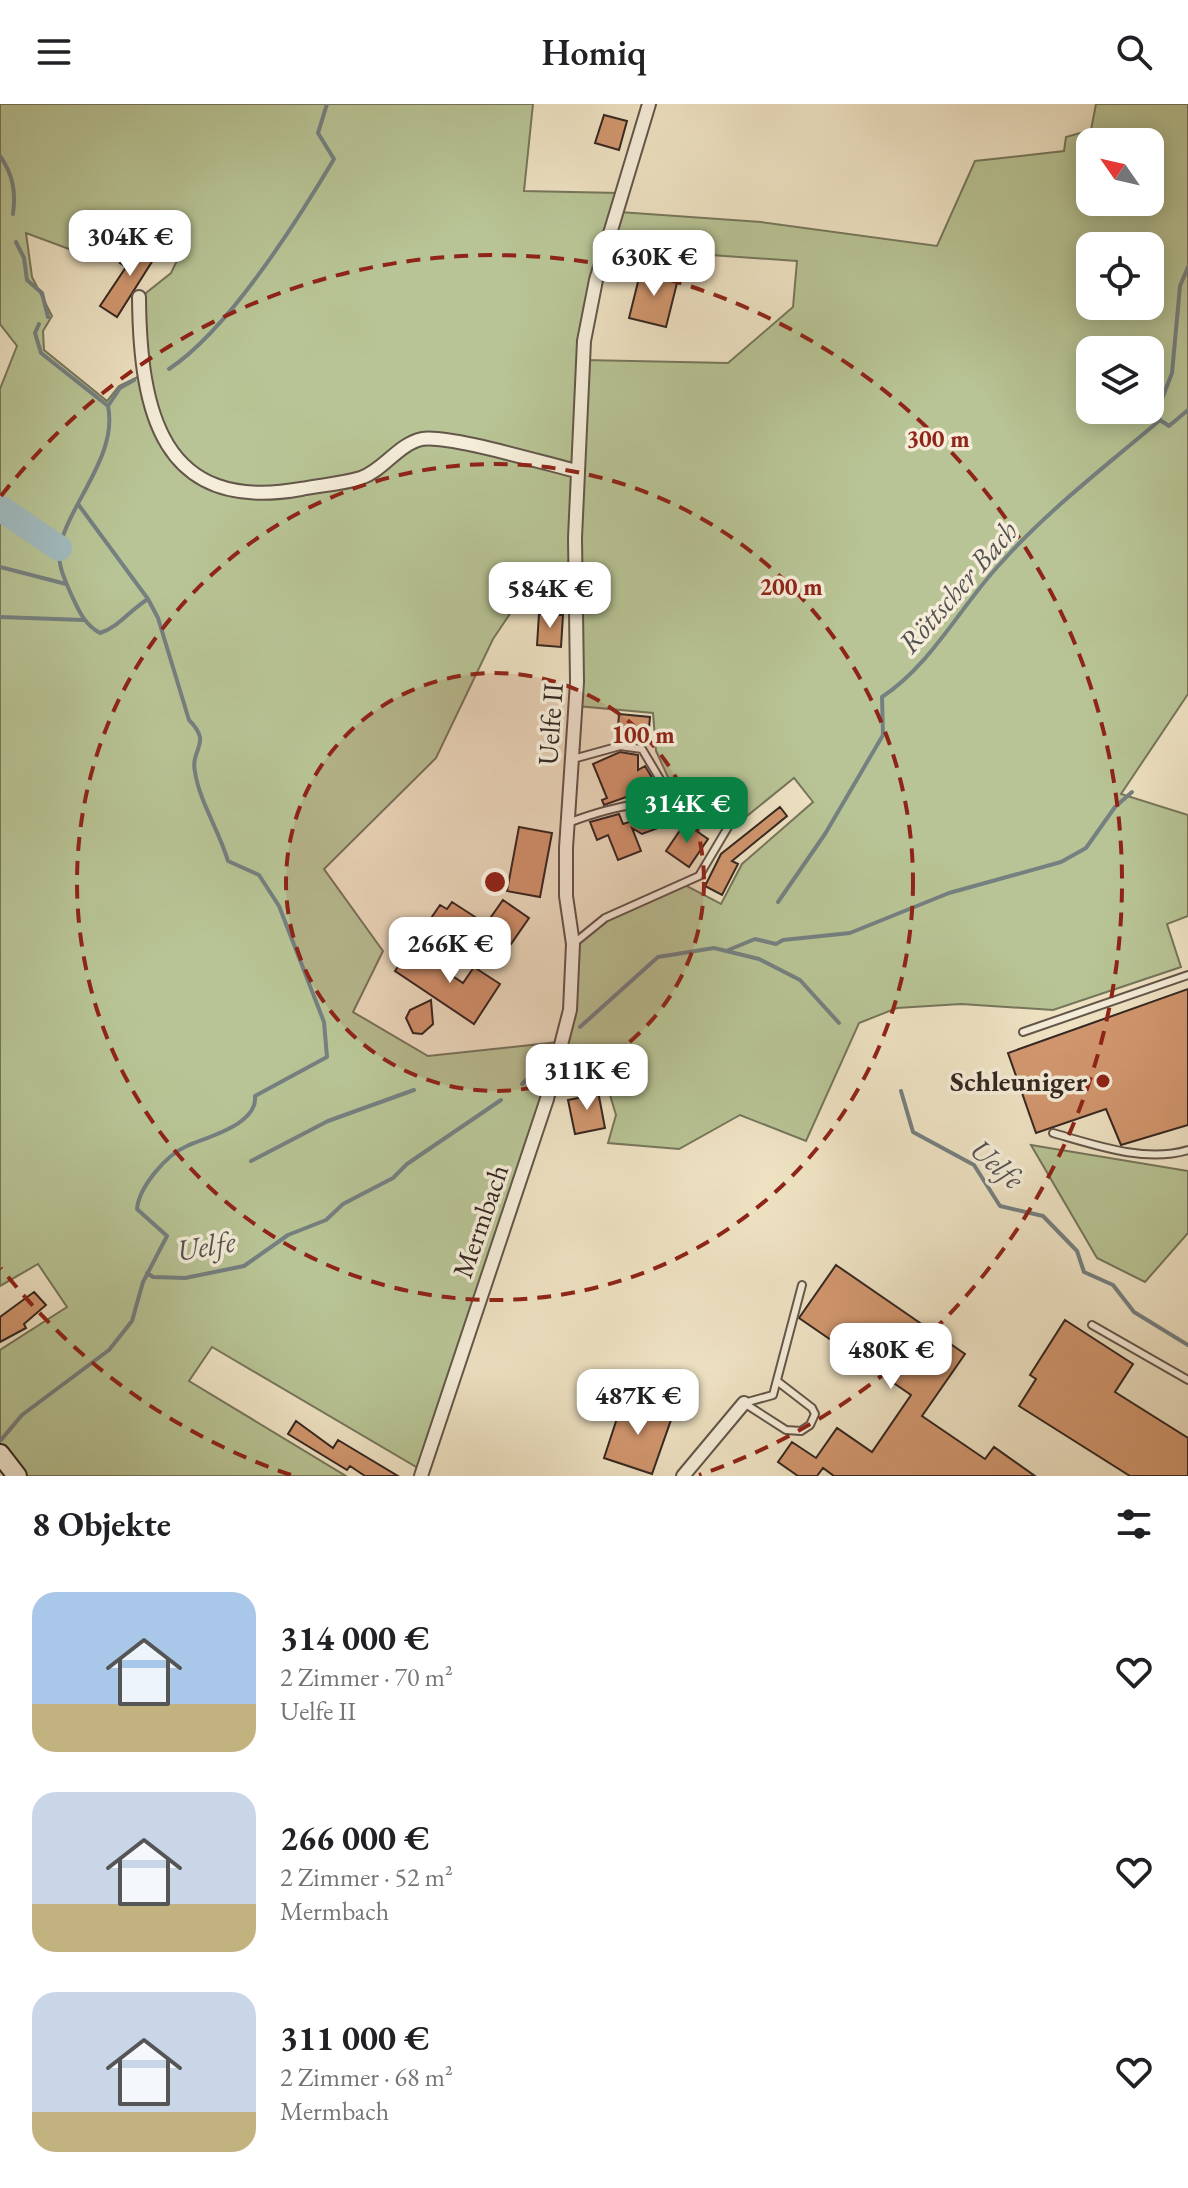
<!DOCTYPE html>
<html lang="de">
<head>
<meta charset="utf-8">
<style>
	body { margin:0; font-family:"EB Garamond",serif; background:#f6f6f6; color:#202124; height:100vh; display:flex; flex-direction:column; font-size:30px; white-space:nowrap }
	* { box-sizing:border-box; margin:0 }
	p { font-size:26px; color:#757577 }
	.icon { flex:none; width:44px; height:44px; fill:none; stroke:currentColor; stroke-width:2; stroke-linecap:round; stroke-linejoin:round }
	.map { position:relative; height:1372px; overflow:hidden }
	.side { display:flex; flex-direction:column; background:#fff; flex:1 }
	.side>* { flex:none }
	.needle { width:52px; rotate:304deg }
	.controls { position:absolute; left:1076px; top:24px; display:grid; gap:16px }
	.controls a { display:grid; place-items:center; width:88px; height:88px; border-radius:16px; background:#fff; box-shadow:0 4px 20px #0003; font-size:40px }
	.price { position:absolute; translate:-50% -68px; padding:0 18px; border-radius:16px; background:#fff; color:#222; font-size:26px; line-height:52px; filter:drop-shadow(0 2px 4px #0008) }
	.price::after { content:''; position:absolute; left:50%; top:48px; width:24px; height:18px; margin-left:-12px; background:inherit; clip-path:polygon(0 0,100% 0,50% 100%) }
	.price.current { background:#0b8043; color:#fff }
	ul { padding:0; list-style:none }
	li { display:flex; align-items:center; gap:24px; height:200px; padding:0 32px }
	li span { display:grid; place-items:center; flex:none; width:224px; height:160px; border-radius:24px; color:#555 }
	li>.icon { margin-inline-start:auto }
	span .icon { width:96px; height:96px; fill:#fffc; stroke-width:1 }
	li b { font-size:34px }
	h2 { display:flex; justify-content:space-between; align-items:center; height:96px; padding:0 32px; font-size:34px }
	header { display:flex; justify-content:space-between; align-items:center; height:104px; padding:0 32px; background:#fff; font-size:36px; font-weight:600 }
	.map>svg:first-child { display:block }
</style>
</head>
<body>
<header><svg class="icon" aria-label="menu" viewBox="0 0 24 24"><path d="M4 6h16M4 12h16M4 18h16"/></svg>Homiq<svg class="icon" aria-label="search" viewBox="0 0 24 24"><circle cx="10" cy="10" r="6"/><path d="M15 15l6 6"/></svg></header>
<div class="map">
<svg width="1188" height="1372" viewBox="0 0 1188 1372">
	<rect width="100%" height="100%" fill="#efe3c4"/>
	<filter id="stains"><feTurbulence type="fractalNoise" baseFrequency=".0025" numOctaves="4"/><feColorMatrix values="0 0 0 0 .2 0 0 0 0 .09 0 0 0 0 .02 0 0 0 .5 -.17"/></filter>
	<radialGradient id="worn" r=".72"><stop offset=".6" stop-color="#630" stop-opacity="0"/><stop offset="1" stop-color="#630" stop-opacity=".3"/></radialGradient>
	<path fill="#b8c495" stroke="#76765c" stroke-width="2" fill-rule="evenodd" d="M0 0H533L524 87 619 89C586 189 578 258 574 363L459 335 422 332 365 371 351 375 266 390 210 376 194 370 175 352 154 305 141 193 171 169 185 140 141 110 96 155 26 129 32 173 52 212 43 227 44 246 107 297 119 282 142 271 151 305 171 354 193 374 237 389 267 393 352 378 378 368 409 342 433 336 458 339 575 369V457L540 465 493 535 436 654 324 765 383 847 353 908 428 952 559 938 418 1364 212 1243 189 1277 346 1372H25L0 1343V1246L67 1203 38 1160 0 1182V285L17 242 0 220Z
		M1096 0H1188V590L1121 690 1188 711V812L1167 820 1181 863 1053 906 961 900 897 904 859 919 806 1037 740 1011 679 1045 608 1039 616 1011 604 971 555 980 575 841 606 816 685 781 721 800 742 760 813 698 794 674 742 716 736 697 678 695 656 647 653 609 577 602 585 256 728 259 793 203 797 157 609 144 620 108 761 118 937 142 975 57 1064 47 1066 33 1091 26ZM1090 38H1150V98H1090ZM1090 142H1150V202H1090ZM1090 246H1150V306H1090Z
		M1031 1041 1188 1067V1129L1145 1178 1097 1154Z"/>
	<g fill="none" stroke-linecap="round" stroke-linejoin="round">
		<path stroke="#758081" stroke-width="4" d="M0 52C13 71 16 87 13 110
			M16 138 24 154 27 176 42 189 48 213
			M39 220 35 229 41 249 108 302
			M169 265C229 225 296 119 334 55L318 29 327 0
			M108 302 120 284 134 276
			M1160 316 1157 308 1172 269 1180 182 1188 163
			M1160 316 1169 322 1188 306
			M78 400 148 495
			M0 463 66 480
			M0 513 83 516
			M778 798 825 730 883 631 882 593C931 561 960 503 1000 460 1048 406 1106 362 1160 316
			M726 847 755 835 776 840 783 836 850 829 949 789 1061 758 1086 744 1115 703 1132 688
			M580 923 658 853 714 844 759 855 800 876 839 919
			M522 980 551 952
			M901 987 913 1028 974 1061 1000 1102 1043 1112 1077 1147 1084 1168 1113 1181 1134 1208 1188 1241
			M251 1057 328 1017 414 986
			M147 1169 153 1173 185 1174 244 1162 288 1131 326 1116 343 1100 393 1074 407 1060 501 996
			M1 1336 22 1311 109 1246 132 1217 143 1178 167 1132 137 1105C139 1083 166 1051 187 1042 206 1033 258 1021 255 992L327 953 324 918 279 802 259 771 228 757C219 726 200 699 195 668 190 644 213 640 189 616L158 514 148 495C130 506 119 523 100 529 84 520 79 507 71 490 65 476 56 458 60 442 71 397 118 351 108 302"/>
		<path stroke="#a0bbc0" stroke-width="26" d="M0 404 59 444"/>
	</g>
	<path fill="#d2976f" stroke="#342722" stroke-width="2" d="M604 11 627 17 619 46 595 39Z
		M145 135 160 145 117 213 100 202 126 163 120 159 128 149 134 153Z
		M641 166 678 175 666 223 629 214Z
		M539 510 563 511 561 543 537 541Z
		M619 610 650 613 648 635 641 634V639L617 637Z
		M620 648 638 651V666L645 662 657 682 604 701 602 696 607 694 593 660Z
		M780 703 787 712 732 757 738 760 722 791 705 782 721 750Z
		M672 704 677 717 642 730 632 724 641 747 618 756 608 731 597 736 590 718 619 710 623 720Z
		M685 719 708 735 689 763 666 747Z
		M519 723 552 729 540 793 507 787Z
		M503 796 529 814 511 840 492 827 474 855 425 823 440 801 447 805 452 798 486 820Z
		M411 844 463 879 474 863 500 880 474 920 395 867Z
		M1188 885V1021L1121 1041 1106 1005 1036 1029 1008 949Z
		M431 896 433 920 422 930 413 929 406 914 410 906Z
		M597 982 605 1024 575 1030 568 996 583 993 582 985Z
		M836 1161 965 1250 922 1312 985 1355 994 1343 1035 1372H834L823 1364 817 1372H798L778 1358 792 1338 816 1354 837 1324 872 1348 911 1291 799 1214Z
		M34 1188 46 1201 24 1220 26 1224 0 1238V1213Z
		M1065 1216 1133 1260 1115 1288 1188 1334V1372H1130L1019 1302 1036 1275 1030 1271Z
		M623 1296 672 1313 652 1370 604 1354Z
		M296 1317 333 1344 338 1336 398 1372H365L350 1362 347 1366 288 1330Z"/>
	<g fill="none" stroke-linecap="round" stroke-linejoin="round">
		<g stroke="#63564a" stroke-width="10">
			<path id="lane" d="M573 655 620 642 642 645 673 697
				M568 719C631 695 656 698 721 699L731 704 734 713 699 772 605 814 573 840
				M1023 928 1188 871
				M1053 1029C1095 1041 1145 1059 1188 1046
				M1092 1221 1188 1276
				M744 1299 773 1291 802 1181
				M744 1299 786 1326 801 1327 810 1321 815 1310 812 1304 777 1277"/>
		</g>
		<g stroke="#63564a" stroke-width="16">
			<path id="street" d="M139 193C140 307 161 410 301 385 321 381 342 380 361 374 384 366 398 340 422 335 447 330 546 360 577 367
				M421 1372 547 995 570 906 573 840 566 792V744L577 578 575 434 584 237 596 176 649 0
				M683 1372 744 1299"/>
		</g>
		<g stroke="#342722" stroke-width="22">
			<path id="secondary" d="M0 1350 17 1372"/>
		</g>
		<use href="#lane" stroke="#f5edd9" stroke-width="6"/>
		<use href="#street" stroke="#f5edd9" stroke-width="12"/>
		<use href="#secondary" stroke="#f5edd9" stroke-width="18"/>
	</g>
	<circle cx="495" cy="778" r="209" fill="#8f2418" fill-opacity=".12"/>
	<g fill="none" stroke="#8f2418" stroke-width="4" stroke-dasharray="14 10">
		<circle cx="495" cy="778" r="209"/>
		<circle cx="495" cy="778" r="418"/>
		<path d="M291 1371A627 627 0 0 1 1 1164M1 392A627 627 0 1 1 699 1371"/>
	</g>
	<circle fill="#8f2418" stroke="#f5edd9" stroke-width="3" cx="1103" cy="977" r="8"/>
	<g text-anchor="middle" stroke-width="7" stroke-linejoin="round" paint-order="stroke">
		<g font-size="28" fill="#342722" stroke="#f5edd9">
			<text transform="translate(550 620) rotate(-86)" y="10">Uelfe II</text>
			<text transform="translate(480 1117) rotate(-71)" y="10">Mermbach</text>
		</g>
		<g font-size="28" font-weight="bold" fill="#342722" stroke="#f5edd9" text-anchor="end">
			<text x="1087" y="987">Schleuniger</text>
		</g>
		<g font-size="30" font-style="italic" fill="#545351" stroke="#f5edd9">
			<text transform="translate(958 483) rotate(-49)" y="10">Röttscher Bach</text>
			<text transform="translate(997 1060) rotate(41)" y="10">Uelfe</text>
			<text transform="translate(206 1142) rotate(-10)" y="10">Uelfe</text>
		</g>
	</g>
	<circle cx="495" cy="778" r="12" fill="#8f2418" stroke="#f5edd9" stroke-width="4"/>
	<g font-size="24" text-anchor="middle" font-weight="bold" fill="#8f2418" stroke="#f5edd9" stroke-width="7" stroke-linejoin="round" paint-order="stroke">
		<text x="938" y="343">300 m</text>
		<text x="791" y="491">200 m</text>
		<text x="643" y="639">100 m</text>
	</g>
	<rect width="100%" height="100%" filter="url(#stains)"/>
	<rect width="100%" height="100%" fill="url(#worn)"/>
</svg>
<div class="controls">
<a><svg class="needle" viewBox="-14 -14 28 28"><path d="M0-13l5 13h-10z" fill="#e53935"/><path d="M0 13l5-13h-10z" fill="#757577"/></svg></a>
<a><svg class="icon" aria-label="locate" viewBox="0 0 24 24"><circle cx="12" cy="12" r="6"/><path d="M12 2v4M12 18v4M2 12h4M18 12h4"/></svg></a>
<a><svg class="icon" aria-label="layers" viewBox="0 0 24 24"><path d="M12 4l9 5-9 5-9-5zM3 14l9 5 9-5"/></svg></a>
</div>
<b class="price" style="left:130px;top:174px">304K €</b>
<b class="price" style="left:654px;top:194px">630K €</b>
<b class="price" style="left:550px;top:526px">584K €</b>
<b class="price current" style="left:687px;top:741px">314K €</b>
<b class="price" style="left:450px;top:881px">266K €</b>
<b class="price" style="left:587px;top:1008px">311K €</b>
<b class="price" style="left:891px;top:1287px">480K €</b>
<b class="price" style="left:638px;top:1333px">487K €</b>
</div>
<section class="side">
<h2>8 Objekte<svg class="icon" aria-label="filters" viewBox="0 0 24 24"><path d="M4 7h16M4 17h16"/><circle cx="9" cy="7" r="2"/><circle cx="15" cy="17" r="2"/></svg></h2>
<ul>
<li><span style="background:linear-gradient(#a9c7e8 70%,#c2b280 0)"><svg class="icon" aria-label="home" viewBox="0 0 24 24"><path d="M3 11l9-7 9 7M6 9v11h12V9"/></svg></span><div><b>314 000 €</b><p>2 Zimmer · 70 m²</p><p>Uelfe II</p></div><svg class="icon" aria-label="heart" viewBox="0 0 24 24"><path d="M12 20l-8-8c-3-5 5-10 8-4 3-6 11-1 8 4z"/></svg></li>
<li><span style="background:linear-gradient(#c9d6e8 70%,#c2b280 0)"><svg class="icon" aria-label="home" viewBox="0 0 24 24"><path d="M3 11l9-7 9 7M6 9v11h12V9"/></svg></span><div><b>266 000 €</b><p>2 Zimmer · 52 m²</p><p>Mermbach</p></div><svg class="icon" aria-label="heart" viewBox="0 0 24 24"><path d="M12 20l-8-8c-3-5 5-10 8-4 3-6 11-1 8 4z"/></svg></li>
<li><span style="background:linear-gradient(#c9d6e8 75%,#c2b280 0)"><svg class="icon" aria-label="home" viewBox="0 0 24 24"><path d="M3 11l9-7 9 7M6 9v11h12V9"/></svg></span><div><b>311 000 €</b><p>2 Zimmer · 68 m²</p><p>Mermbach</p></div><svg class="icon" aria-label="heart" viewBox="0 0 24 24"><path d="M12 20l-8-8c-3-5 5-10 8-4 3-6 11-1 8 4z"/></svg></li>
</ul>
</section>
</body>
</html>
